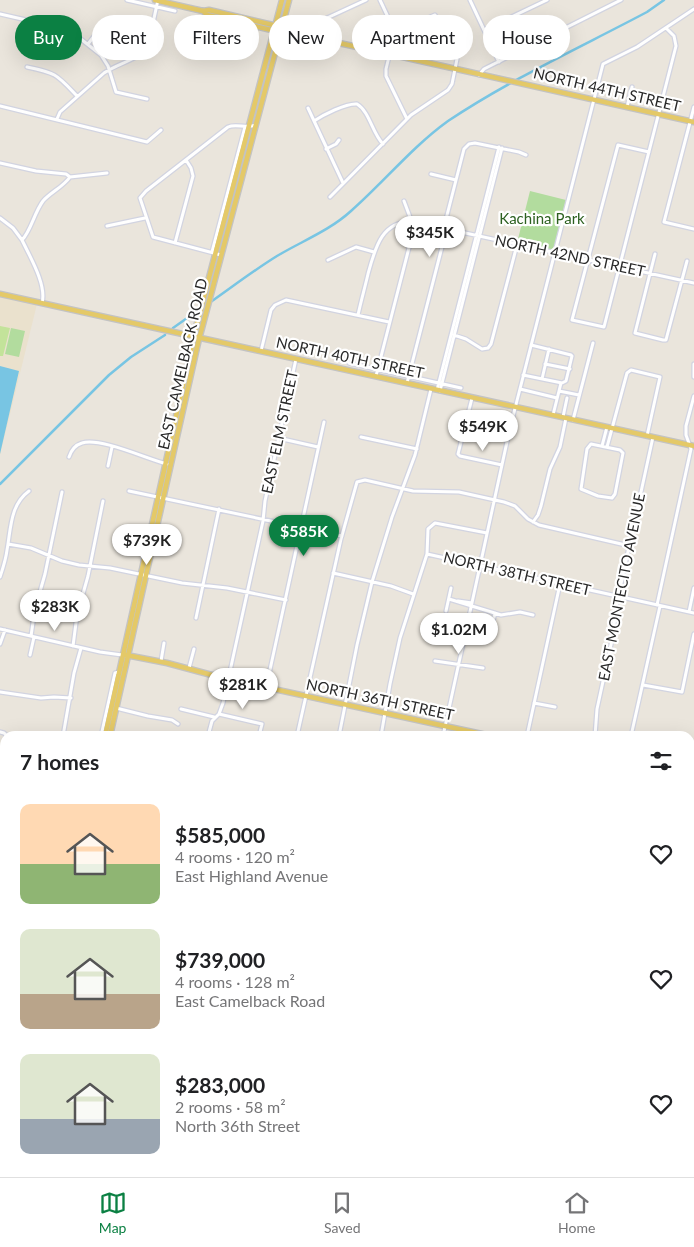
<!DOCTYPE html>
<html lang="en">
<head>
<meta charset="utf-8">
<style>
	body { margin:0; font-family:Lato,sans-serif; background:#f2f2f2; color:#202124; height:100vh; display:flex; flex-direction:column; font-size:19px; white-space:nowrap }
	* { box-sizing:border-box; margin:0 }
	p { font-size:16px; color:#757577 }
	.icon { flex:none; width:28px; height:28px; fill:none; stroke:currentColor; stroke-width:2; stroke-linecap:round; stroke-linejoin:round }
	.map { position:relative; flex:1; overflow:hidden }
	.panel { position:absolute; left:0px; top:731px; width:695px; height:446px; display:flex; flex-direction:column; background:#fff; border-radius:15px 15px 0 0; box-shadow:0 5px 20px #0002 }
	.panel>* { flex:none }
	.top-card { position:absolute; left:15px; top:15px; width:665px; height:45px; display:flex; gap:10px }
	.price { position:absolute; translate:-50% -42px; padding:0 11px; border-radius:18px; background:#fff; color:#222; font-size:16px; line-height:32px; filter:drop-shadow(0 1px 2px #0008) }
	.price::after { content:''; position:absolute; left:50%; top:30px; width:15px; height:11px; margin-left:-8px; background:inherit; clip-path:polygon(0 0,100% 0,50% 100%) }
	.price.on { background:#0b8043; color:#fff }
	ul { padding:0; list-style:none }
	li { display:flex; align-items:center; gap:15px; height:125px; padding:0 20px }
	li span { display:grid; place-items:center; flex:none; width:140px; height:100px; border-radius:10px; color:#555 }
	li>.icon { margin-inline-start:auto }
	span .icon { width:60px; height:60px; fill:#fffc; stroke-width:1 }
	li b { font-size:21px }
	h2 { display:flex; justify-content:space-between; align-items:center; height:60px; padding:0 20px; font-size:21px }
	.pill { padding:0 18px; border-radius:22px; background:#fff; box-shadow:0 5px 20px #0002; font-size:18px; line-height:45px }
	.pill.on { background:#0b8043; color:#fff }
	.tabs { display:flex; justify-content:space-around; align-items:center; height:70px; border-top:1px solid #e0e0e0; background:#fff; font-size:14px; color:#757577 }
	.tabs a { display:grid; justify-items:center; gap:2px }
	.tabs .on { color:#0b8043 }
	.map>svg:first-child { display:block }
</style>
</head>
<body>
<div class="map">
<svg width="694" height="1177" viewBox="0 0 694 1177">
	<rect width="100%" height="100%" fill="#eae5dc"/>
	<path fill="#eae1cd" d="M0 296 37 304 0 455Z"/>
	<path fill="#b2dc9e" d="M530 191 566 200 554 248 551 251 517 243Z
		M11 328 25 331 19 357 5 354Z"/>
	<path fill="#c3e39a" d="M0 326 10 328 3 356H0Z"/>
	<path fill="#78c5e3" d="M0 366 19 371 0 454Z"/>
	<g fill="none" stroke-linecap="round" stroke-linejoin="round">
		<path stroke="#78c5e3" stroke-width="2.5" d="M202 308C227 291 251 272 277 256 302 241 329 231 351 211 384 182 412 147 448 121 511 79 581 47 647 12L664 0
			M173 328 197 311
			M0 484 109 375 131 357 165 335"/>
		<g stroke="#d2d4e1" stroke-width="5.5">
			<path id="minor" d="M127 0 175 11
				M380 0 395 32 386 69V76L407 119
				M470 0 499 62
				M0 14 61 28 72 32 101 55 108 66 116 92 147 99
				M314 24 366 0
				M484 30 547 0
				M88 44 95 35
				M27 67C57 73 57 75 77 96
				M479 75 484 69 621 0
				M357 104C370 112 372 133 383 144
				M0 106 147 142 161 130
				M627 107 632 87
				M694 107 664 222 694 229
				M308 108 343 183
				M57 119 60 112 104 73C114 66 125 63 136 57 150 49 154 16 158 0
				M314 121C323 115 346 103 357 104
				M326 149 336 144 339 140
				M649 152 618 145 572 320 604 327 676 46 674 36 667 29
				M0 163 36 171 66 174 70 177 107 173
				M431 174 456 180
				M330 197 411 115 448 90 452 84 457 59 435 15 395 32
				M0 218 13 228 22 240
				M107 226 145 218
				M175 243 193 176 191 168 186 160
				M212 252 245 127
				M655 254 635 333 663 340H666L667 336 687 261
				M221 255 153 237 140 198 146 191 228 127C236 123 246 129 256 125
				M328 260 356 247 374 252
				M42 303C47 285 30 257 22 240 31 231 34 213 43 201 51 192 63 187 70 177
				M358 315C361 301 365 287 368 274 375 248 382 219 415 222L694 283
				M454 335 466 339 482 349 488 348 491 344 517 245
				M261 351 271 310 275 305 286 300 389 322
				M349 363 461 388
				M545 364 570 369
				M694 364V377
				M523 375 562 383 566 381 572 356 571 355 531 345
				M376 376 411 240 410 217 404 201
				M542 379 549 349
				M407 383 442 247 446 219 464 149 469 144 475 143 519 152 526 155
				M520 389 557 398
				M437 390 499 147
				M440 391 502 148
				M559 391 579 395
				M472 398 458 454 460 456 502 465
				M553 415 561 383
				M563 417 567 398
				M573 420 593 343
				M361 437 417 449
				M278 438 318 447
				M591 444 620 450 623 453 615 494 612 498 598 496 581 489 587 449Z
				M602 446 607 427
				M607 447 627 373 631 370 660 377 647 436
				M69 457C71 451 75 445 82 443 100 437 147 459 167 464
				M108 466 112 447
				M129 491 342 536
				M533 522 538 515 541 506 550 469 560 447 566 418
				M8 544 31 548 62 561 79 565 110 568 182 583 227 588 286 600
				M427 554 694 613
				M333 573 391 586 413 594
				M0 577C3 568 6 559 7 550 11 528 10 505 29 491
				M449 599 501 615 520 612 533 615
				M458 601 472 603
				M657 605 691 449 686 435V426L694 396
				M446 611 451 588
				M689 612 694 588
				M196 618 219 509
				M0 629 100 652 122 655
				M31 636 35 609 45 574 62 492
				M489 637 495 613
				M0 644 5 630
				M73 646 77 615 88 576 103 501
				M30 655 34 637
				M161 661 164 643
				M435 661 483 668
				M189 668 194 649
				M643 685 682 692 694 634
				M266 688 324 422
				M0 692 41 698 54 697 71 698
				M534 703 555 707
				M116 708 148 716 172 720 178 724
				M181 709 214 717
				M219 714 262 724 259 736
				M0 732 4 733 7 736
				M63 736 74 673 81 648
				M101 736 115 673 119 672
				M208 736 212 721 219 714 223 703 263 521 265 501 296 359
				M297 736 341 539 357 482 365 480 413 491 459 492 504 502 515 506 528 519 539 525 630 546
				M339 736 357 645 372 582 392 517 415 455 431 389
				M381 736 390 684 400 638 427 554 428 529 435 523 487 533
				M443 736 510 428 603 64 637 47 694 9
				M527 736 560 584
				M595 736 597 709 612 640 617 602 653 437
				M631 736 660 606
				M0 768 5 745
				M0 797 5 798
				M690 814 694 815
				M690 847 694 848
				M690 879 694 880
				M690 912 694 913
				M690 946H694
				M690 979 691 977
				M690 1009 694 1010
				M94 1172 112 1177
				M278 1172 300 1177
				M71 1177 74 1172
				M271 1177 273 1172
				M353 1177V1172
				M387 1177 388 1172
				M420 1177 421 1172
				M452 1177 453 1172
				M484 1177 485 1172
				M518 1177V1172"/>
		</g>
		<g stroke="#c3c3c3" stroke-width="7">
			<path id="major" d="M155 0 203 11 209 10 333 39 339 43 371 50 694 122
				M203 11 207 15 331 44 339 43
				M303 32 310 25 314 24
				M0 294 694 446
				M126 655 167 663 223 678 491 736
				M105 736 195 331 282 0
				M110 736 198 343 289 0
				M690 779 694 780
				M0 968 5 969
				M690 1135 694 1114
				M17 1177 18 1172
				M24 1177 25 1172
				M682 1177 683 1172"/>
		</g>
		<use href="#minor" stroke="#fff" stroke-width="3"/>
		<use href="#major" stroke="#e4c968" stroke-width="4.5"/>
	</g>
	<g text-anchor="middle" stroke-width="4.5" stroke-linejoin="round" paint-order="stroke">
		<g font-size="15" fill="#292929" stroke="#fff">
			<text transform="translate(607 90) rotate(13)" y="5">NORTH 44TH STREET</text>
			<text transform="translate(570 256) rotate(12)" y="5">NORTH 42ND STREET</text>
			<text transform="translate(350 358) rotate(12)" y="5">NORTH 40TH STREET</text>
			<text transform="translate(183 364) rotate(-77)" y="5">EAST CAMELBACK ROAD</text>
			<text transform="translate(280 432) rotate(-78)" y="5">EAST ELM STREET</text>
			<text transform="translate(517 574) rotate(13)" y="5">NORTH 38TH STREET</text>
			<text transform="translate(622 587) rotate(-79)" y="5">EAST MONTECITO AVENUE</text>
			<text transform="translate(380 700) rotate(12)" y="5">NORTH 36TH STREET</text>
		</g>
		<g font-size="15" fill="#2c6020" stroke="#fff">
			<text x="542" y="224">Kachina Park</text>
		</g>
	</g>
</svg>
<b class="price" style="left:430px;top:258px">$345K</b>
<b class="price" style="left:483px;top:452px">$549K</b>
<b class="price on" style="left:304px;top:557px">$585K</b>
<b class="price" style="left:147px;top:566px">$739K</b>
<b class="price" style="left:55px;top:632px">$283K</b>
<b class="price" style="left:459px;top:655px">$1.02M</b>
<b class="price" style="left:243px;top:710px">$281K</b>
<div class="top-card">
<a class="pill on">Buy</a>
<a class="pill">Rent</a>
<a class="pill">Filters</a>
<a class="pill">New</a>
<a class="pill">Apartment</a>
<a class="pill">House</a>
</div>
<section class="panel">
<h2>7 homes<svg class="icon" aria-label="filters" viewBox="0 0 24 24"><path d="M4 7h16M4 17h16"/><circle cx="9" cy="7" r="2"/><circle cx="15" cy="17" r="2"/></svg></h2>
<ul>
<li><span style="background:linear-gradient(#ffd9b3 60%,#8fb573 0)"><svg class="icon" aria-label="home" viewBox="0 0 24 24"><path d="M3 11l9-7 9 7M6 9v11h12V9"/></svg></span><div><b>$585,000</b><p>4 rooms · 120 m²</p><p>East Highland Avenue</p></div><svg class="icon" aria-label="heart" viewBox="0 0 24 24"><path d="M12 20l-8-8c-3-5 5-10 8-4 3-6 11-1 8 4z"/></svg></li>
<li><span style="background:linear-gradient(#dfe7d0 65%,#b9a48a 0)"><svg class="icon" aria-label="home" viewBox="0 0 24 24"><path d="M3 11l9-7 9 7M6 9v11h12V9"/></svg></span><div><b>$739,000</b><p>4 rooms · 128 m²</p><p>East Camelback Road</p></div><svg class="icon" aria-label="heart" viewBox="0 0 24 24"><path d="M12 20l-8-8c-3-5 5-10 8-4 3-6 11-1 8 4z"/></svg></li>
<li><span style="background:linear-gradient(#dfe7d0 65%,#9aa5b1 0)"><svg class="icon" aria-label="home" viewBox="0 0 24 24"><path d="M3 11l9-7 9 7M6 9v11h12V9"/></svg></span><div><b>$283,000</b><p>2 rooms · 58 m²</p><p>North 36th Street</p></div><svg class="icon" aria-label="heart" viewBox="0 0 24 24"><path d="M12 20l-8-8c-3-5 5-10 8-4 3-6 11-1 8 4z"/></svg></li>
</ul>
</section>
</div>
<nav class="tabs">
<a class="on"><svg class="icon" aria-label="map" viewBox="0 0 24 24"><path d="M3 6l6-2 6 2 6-2v14l-6 2-6-2-6 2zM9 4v14M15 6v14"/></svg>Map</a>
<a><svg class="icon" aria-label="saved" viewBox="0 0 24 24"><path d="M7 4h10v16l-5-4-5 4z"/></svg>Saved</a>
<a><svg class="icon" aria-label="home" viewBox="0 0 24 24"><path d="M3 11l9-7 9 7M6 9v11h12V9"/></svg>Home</a>
</nav>
</body>
</html>
